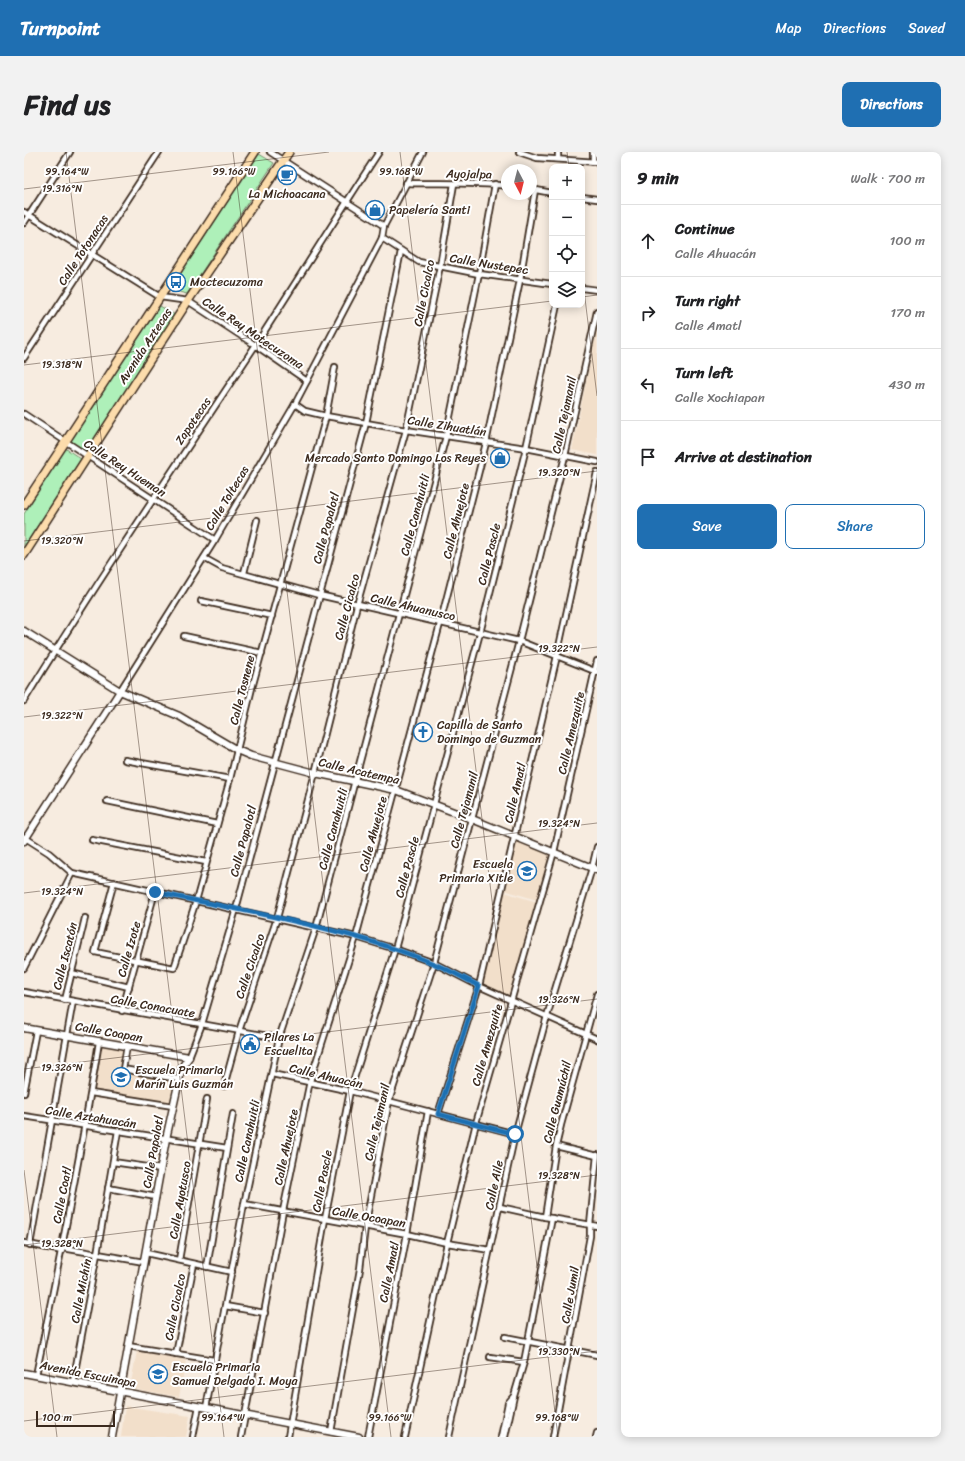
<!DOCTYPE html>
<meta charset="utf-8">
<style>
body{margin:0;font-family:Sriracha,sans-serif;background:#f2f2f2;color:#202124}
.controls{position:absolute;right:12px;top:12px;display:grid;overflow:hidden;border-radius:8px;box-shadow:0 2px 10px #0003}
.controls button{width:36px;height:36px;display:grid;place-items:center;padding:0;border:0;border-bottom:1px solid #e0e0e0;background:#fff;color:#202124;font:20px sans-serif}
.compass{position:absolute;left:477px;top:12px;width:36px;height:36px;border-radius:50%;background:#fff;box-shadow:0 2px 10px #0003;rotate:173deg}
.scale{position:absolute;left:12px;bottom:10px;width:79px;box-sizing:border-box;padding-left:4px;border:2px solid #3b2a1e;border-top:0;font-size:11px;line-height:14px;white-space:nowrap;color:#3b2a1e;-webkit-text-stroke:3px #fff;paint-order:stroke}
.stop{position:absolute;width:12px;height:12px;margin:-9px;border:3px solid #1f6fb2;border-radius:50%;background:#fff}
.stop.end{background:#1f6fb2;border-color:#fff;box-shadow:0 1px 4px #0008}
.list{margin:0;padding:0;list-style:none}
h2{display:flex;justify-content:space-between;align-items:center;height:52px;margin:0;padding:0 16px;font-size:17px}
h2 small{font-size:13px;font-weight:400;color:#757577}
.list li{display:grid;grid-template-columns:26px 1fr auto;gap:12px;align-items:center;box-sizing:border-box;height:72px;padding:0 16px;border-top:1px solid #e0e0e0}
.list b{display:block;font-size:15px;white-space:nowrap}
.list p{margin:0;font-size:13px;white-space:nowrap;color:#757577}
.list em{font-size:13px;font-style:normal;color:#757577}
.actions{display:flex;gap:8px;padding:12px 16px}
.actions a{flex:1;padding:9px 0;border:1px solid #1f6fb2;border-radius:8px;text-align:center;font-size:14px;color:#1f6fb2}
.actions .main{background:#1f6fb2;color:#fff}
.icon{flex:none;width:22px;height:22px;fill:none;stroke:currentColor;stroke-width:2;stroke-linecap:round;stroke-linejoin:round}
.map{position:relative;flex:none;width:573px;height:1285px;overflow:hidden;border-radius:8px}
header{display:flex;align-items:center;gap:24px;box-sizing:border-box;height:56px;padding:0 20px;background:#1f6fb2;color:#fff}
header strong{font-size:19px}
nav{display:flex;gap:22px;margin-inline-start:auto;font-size:14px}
.intro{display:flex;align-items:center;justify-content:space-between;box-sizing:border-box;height:96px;padding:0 24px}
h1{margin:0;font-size:28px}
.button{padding:10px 18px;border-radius:8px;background:#1f6fb2;color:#fff;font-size:14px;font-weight:700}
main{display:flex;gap:24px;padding:0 24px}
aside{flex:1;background:#fff;border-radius:8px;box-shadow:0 2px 10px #0003}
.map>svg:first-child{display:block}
.built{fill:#f2dfca}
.green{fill:#aef0b9;stroke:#748d6c}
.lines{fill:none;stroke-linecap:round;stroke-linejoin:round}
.street-casing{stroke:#3b2a1e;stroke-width:8}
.secondary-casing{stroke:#3b2a1e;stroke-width:9}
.primary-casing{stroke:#3b2a1e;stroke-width:10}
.street{stroke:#fff;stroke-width:4.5}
.secondary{stroke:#fff;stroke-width:6}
.primary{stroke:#fcdcac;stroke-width:7}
.route{stroke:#1f6fb2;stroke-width:5}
.ticks{fill:none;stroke:#3b2a1e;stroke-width:1;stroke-opacity:0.45}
.labels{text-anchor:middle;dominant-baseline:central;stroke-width:4;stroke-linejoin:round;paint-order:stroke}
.street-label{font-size:12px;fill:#3b2a1e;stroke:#fff}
.poi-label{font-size:12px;fill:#3b2a1e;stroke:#fff;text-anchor:start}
.ticks-label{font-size:10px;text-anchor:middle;fill:#3b2a1e;stroke:#fff;stroke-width:4;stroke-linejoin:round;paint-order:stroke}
</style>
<header>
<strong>Turnpoint</strong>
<nav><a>Map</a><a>Directions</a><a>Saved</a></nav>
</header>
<div class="intro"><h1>Find us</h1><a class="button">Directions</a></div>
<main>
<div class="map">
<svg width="573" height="1285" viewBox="0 0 573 1285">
<rect width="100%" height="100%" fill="#f7ece0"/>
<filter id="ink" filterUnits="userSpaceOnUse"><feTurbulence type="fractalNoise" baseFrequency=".025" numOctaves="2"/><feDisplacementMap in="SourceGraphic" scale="8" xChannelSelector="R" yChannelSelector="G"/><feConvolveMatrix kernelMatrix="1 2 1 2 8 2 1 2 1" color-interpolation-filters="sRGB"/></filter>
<g filter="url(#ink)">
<g class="built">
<path d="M573,177V303L548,298Z"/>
<path d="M493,687L527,701L513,748L480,738Z"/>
<path d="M480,740L513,750L485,844L457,833Z"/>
<path d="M77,892L101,896L97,921L150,929L146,951L70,939Z"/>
<path d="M113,1199L162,1208L155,1245L106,1236Z"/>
<path d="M101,1254L166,1264L162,1285H97Z"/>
</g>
<g class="green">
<path d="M235,2L250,11L163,142L155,140L149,133Z"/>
<path d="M136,154L151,163L62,299L45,288Z"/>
<path d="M41,296L57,307L0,395V362Z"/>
</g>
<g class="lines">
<g class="street-casing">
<g id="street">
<path d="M246,0L360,74"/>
<path d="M495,0L513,6L573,10"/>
<path d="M534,0V7"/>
<path d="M569,10V0"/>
<path d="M382,31C416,32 450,30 483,34"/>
<path d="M507,37L528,41"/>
<path d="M558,45L573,47"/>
<path d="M0,60L136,145L164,149L231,193L283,229"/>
<path d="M0,71L46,0"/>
<path d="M358,86L395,110L455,122L528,132"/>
<path d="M558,136L573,138"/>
<path d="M0,206L135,0"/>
<path d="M271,252L281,259L302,264L382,278L502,296L573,310"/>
<path d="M0,262L191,388"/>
<path d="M180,406L198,416L295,443L495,489L573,520"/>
<path d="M220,421L233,368"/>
<path d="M177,449L248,464"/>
<path d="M160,484L238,501"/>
<path d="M96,539L191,388L271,252L358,86L360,74L399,0"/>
<path d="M0,549C74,428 153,312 231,194C273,129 313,64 355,0"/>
<path d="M101,608L206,627"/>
<path d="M83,649L193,672"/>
<path d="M0,685L25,701L48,721L292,776L332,785L371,797L410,811L455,834L573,887"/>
<path d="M68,688L182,710"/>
<path d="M90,730L71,800L150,816L172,749L206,627L228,536L302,264L311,215"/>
<path d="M0,816L48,721"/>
<path d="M47,821L105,835"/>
<path d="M0,840L255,886"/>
<path d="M41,848L61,766"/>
<path d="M98,859L131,740"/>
<path d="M103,894L99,917L154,927"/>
<path d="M165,905L178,872L212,757L342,271L377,99"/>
<path d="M248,922L326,939L491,982"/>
<path d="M200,934L215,879L253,766L291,621L333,453L382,278L416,114L430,32"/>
<path d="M0,941L12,879"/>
<path d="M67,941L149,954"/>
<path d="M414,962L455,834L533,504L573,320"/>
<path d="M0,964L203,996"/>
<path d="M532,994L573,1004"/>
<path d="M89,1010L137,1017"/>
<path d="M84,1036L132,1045"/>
<path d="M220,1052L383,1082L423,1091L466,1098"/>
<path d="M476,1055L521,1065L573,1074"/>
<path d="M521,1065L532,994L537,973L573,842"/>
<path d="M0,1091L38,1099"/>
<path d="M6,1093L49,849"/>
<path d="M39,1096L120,1110"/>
<path d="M122,1101L208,1120"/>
<path d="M155,1108L183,947"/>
<path d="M183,1115L209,962"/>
<path d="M201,1154L241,1161"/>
<path d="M481,1185L573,1203"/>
<path d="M104,1194L190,1208"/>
<path d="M152,1202L170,1112"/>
<path d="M466,1205L500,1210"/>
<path d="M12,1223C35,1112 57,1001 75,890"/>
<path d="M49,1230L73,1102L94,979"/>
<path d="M182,1256L220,1052L255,886L292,776L422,284L455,122L471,32"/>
<path d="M307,1280L336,1117L341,1075L365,949L410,811L495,489L541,304L573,159"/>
<path d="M169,1285L175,1254"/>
<path d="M217,1285L259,1059L286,929L332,785L416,472L462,291L496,128L511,38"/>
<path d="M264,1285L301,1067L326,939L371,797L456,481L502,296L533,153"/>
<path d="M344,1285L383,1082L404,959"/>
<path d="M381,1285L423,1091L452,971L530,700L573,509"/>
<path d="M425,1285L491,982L523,864L568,716L573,695"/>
<path d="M477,1285L484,1251L489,1245"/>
<path d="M481,1285L490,1244L500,1210L528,1066"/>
<path d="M529,1285L566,1084V1073L573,1003"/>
<path d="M572,1285L573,1281"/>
</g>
</g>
<g class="secondary-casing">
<g id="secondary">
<path d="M0,479L96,539L155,564L213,598L227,604L291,621L372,638L448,667L573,718"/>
<path d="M0,689L96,539"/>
<path d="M0,876L165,905"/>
<path d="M0,1221L335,1285"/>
<path d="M88,1285L142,987L158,915L165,905"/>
</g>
</g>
<g class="primary-casing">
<g id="primary">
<path d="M0,353L231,0"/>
<path d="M0,403L164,149L265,0"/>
</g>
</g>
<use href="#street" class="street"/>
<use href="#secondary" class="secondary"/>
<use href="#primary" class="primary"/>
</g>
</g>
<g class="lines" filter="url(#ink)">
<path class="route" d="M131,740C223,760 321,775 408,811C424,817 439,826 455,834L414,962L491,982"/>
</g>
<path class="ticks" d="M42,0L200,1285M209,0L367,1285M376,0L534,1285M543,0L545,15M0,37L305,0M558,122L573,244M558,145L573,143M0,213L528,149M0,389L573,319M0,565L573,495M0,741L573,671M0,917L573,847M0,1018L33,1285M0,1093L573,1023M0,1269L573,1199"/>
<defs>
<g id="cafe-ring" transform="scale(1)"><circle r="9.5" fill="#fff" stroke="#1f6fb2" stroke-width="1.5"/><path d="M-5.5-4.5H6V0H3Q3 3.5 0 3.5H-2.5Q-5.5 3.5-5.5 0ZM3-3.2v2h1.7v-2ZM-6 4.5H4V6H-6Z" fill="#1f6fb2"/></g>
<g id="shop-ring" transform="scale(1)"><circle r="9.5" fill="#fff" stroke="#1f6fb2" stroke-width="1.5"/><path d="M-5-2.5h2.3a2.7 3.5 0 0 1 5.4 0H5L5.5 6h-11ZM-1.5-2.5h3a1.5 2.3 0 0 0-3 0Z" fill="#1f6fb2"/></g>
<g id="bus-ring" transform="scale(1)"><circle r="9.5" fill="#fff" stroke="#1f6fb2" stroke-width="1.5"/><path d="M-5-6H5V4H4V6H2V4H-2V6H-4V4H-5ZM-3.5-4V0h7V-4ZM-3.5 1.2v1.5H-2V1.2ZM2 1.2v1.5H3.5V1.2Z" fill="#1f6fb2"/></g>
<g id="church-ring" transform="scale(1)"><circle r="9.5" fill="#fff" stroke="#1f6fb2" stroke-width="1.5"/><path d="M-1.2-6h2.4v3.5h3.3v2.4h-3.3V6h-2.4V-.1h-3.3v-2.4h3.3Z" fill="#1f6fb2"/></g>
<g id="school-ring" transform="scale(1)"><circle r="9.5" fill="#fff" stroke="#1f6fb2" stroke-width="1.5"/><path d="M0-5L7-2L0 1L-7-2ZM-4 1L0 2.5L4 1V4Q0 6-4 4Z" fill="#1f6fb2"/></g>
<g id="civic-ring" transform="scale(1)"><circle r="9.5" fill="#fff" stroke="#1f6fb2" stroke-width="1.5"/><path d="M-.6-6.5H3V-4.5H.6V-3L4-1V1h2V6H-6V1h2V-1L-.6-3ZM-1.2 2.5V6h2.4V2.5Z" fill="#1f6fb2"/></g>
</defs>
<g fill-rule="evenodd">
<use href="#cafe-ring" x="263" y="23"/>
<use href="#shop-ring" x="351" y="58"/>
<use href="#bus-ring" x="152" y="130"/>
<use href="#shop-ring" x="476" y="306"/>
<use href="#church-ring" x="399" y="580"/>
<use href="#school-ring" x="503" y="719"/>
<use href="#civic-ring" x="226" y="892"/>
<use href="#school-ring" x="97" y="925"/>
<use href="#school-ring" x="134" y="1222"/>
</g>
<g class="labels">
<g class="street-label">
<text transform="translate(445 22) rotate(1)">Ayojalpa</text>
<text transform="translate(59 98) rotate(-57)">Calle Totonacas</text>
<text transform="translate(465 112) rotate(9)">Calle Nustepec</text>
<text transform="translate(400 141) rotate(-79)">Calle Cicalco</text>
<text transform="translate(229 181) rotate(34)">Calle Rey Motecuzoma</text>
<text transform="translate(121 194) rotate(-57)">Avenida Aztecas</text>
<text transform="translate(540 263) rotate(-78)">Calle Tejamanil</text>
<text transform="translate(169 269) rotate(-56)">Zapotecas</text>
<text transform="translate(423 274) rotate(9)">Calle Zihuatlán</text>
<text transform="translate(101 316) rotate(33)">Calle Rey Hueman</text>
<text transform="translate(203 346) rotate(-59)">Calle Toltecas</text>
<text transform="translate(391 363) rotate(-75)">Calle Canahuitli</text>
<text transform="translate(432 369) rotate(-76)">Calle Ahuejote</text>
<text transform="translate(302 376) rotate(-75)">Calle Papalotl</text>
<text transform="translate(465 402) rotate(-76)">Calle Pascle</text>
<text transform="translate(323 455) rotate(-75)">Calle Cicalco</text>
<text transform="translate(389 455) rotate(13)">Calle Ahuanusco</text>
<text transform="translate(218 538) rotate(-76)">Calle Tosnene</text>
<text transform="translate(547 581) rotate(-77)">Calle Amezquite</text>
<text transform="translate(335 619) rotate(13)">Calle Acatempa</text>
<text transform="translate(491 641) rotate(-77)">Calle Amatl</text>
<text transform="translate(440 658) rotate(-75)">Calle Tejamanil</text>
<text transform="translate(309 677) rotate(-75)">Calle Canahuitli</text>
<text transform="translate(349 682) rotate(-75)">Calle Ahuejote</text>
<text transform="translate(219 689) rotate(-75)">Calle Papalotl</text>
<text transform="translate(383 715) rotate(-75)">Calle Pascle</text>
<text transform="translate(105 797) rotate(-74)">Calle Izote</text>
<text transform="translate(41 804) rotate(-76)">Calle Iscatón</text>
<text transform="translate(226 814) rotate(-71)">Calle Cicalco</text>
<text transform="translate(129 854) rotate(10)">Calle Conacuate</text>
<text transform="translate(85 880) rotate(10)">Calle Coapan</text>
<text transform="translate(463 893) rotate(-74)">Calle Amezquite</text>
<text transform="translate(302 924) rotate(13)">Calle Ahuacán</text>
<text transform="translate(533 950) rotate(-76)">Calle Guamúchil</text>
<text transform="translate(67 965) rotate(9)">Calle Aztahuacán</text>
<text transform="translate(353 970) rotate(-77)">Calle Tejamanil</text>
<text transform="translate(223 989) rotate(-78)">Calle Canahuitli</text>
<text transform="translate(262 995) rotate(-78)">Calle Ahuejote</text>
<text transform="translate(129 1000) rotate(-80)">Calle Papalotl</text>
<text transform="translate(298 1029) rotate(-79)">Calle Pascle</text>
<text transform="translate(470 1033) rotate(-78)">Calle Aile</text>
<text transform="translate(38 1043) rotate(-79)">Calle Coatl</text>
<text transform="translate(156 1048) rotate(-80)">Calle Ayotusco</text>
<text transform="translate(345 1065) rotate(10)">Calle Ocoapan</text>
<text transform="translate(365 1120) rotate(-79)">Calle Amatl</text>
<text transform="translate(57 1139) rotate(-79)">Calle Michín</text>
<text transform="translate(546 1143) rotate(-80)">Calle Jumil</text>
<text transform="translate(151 1155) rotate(-79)">Calle Cicalco</text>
<text transform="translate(64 1222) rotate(11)">Avenida Escuinapa</text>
</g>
<g class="poi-label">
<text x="263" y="42" text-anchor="middle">La Michoacana</text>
<text x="365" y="58">Papelería Santi</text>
<text x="166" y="130">Moctecuzoma</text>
<text x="462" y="306" text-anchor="end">Mercado Santo Domingo Los Reyes</text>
<text x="413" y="573">Capilla de Santo<tspan x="413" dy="14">Domingo de Guzman</tspan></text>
<text x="489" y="712" text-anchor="end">Escuela<tspan x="489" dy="14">Primaria Xitle</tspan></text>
<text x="240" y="885">Pilares La<tspan x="240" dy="14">Escuelita</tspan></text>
<text x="111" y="918">Escuela Primaria<tspan x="111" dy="14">Marín Luis Guzmán</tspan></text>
<text x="148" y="1215">Escuela Primaria<tspan x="148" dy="14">Samuel Delgado I. Moya</tspan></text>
</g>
</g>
<g class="ticks-label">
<text x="43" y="23">99.164°W</text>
<text x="210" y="23">99.166°W</text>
<text x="377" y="23">99.168°W</text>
<text x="38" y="40">19.316°N</text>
<text x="38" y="216">19.318°N</text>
<text x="535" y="324">19.320°N</text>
<text x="38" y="392">19.320°N</text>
<text x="535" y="500">19.322°N</text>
<text x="38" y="567">19.322°N</text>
<text x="535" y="675">19.324°N</text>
<text x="38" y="743">19.324°N</text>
<text x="535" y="851">19.326°N</text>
<text x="38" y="919">19.326°N</text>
<text x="535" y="1027">19.328°N</text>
<text x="38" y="1095">19.328°N</text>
<text x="535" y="1203">19.330°N</text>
<text x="199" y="1269">99.164°W</text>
<text x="366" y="1269">99.166°W</text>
<text x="533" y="1269">99.168°W</text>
</g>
</svg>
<div class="controls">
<button>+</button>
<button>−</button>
<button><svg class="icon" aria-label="locate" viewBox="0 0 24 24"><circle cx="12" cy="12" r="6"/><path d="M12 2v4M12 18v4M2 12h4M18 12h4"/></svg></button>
<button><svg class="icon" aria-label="layers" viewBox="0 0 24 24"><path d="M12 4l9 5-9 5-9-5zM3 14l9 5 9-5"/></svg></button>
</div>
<svg class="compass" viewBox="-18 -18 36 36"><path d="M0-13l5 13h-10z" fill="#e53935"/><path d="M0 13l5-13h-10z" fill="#757577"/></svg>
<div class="scale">100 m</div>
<div class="stop" style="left:491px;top:982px"></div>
<div class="stop end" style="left:131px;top:740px"></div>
</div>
<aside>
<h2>9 min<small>Walk · 700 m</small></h2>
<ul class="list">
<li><svg class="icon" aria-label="ahead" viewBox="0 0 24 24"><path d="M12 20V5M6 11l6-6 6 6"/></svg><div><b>Continue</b><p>Calle Ahuacán</p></div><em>100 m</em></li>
<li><svg class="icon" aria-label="right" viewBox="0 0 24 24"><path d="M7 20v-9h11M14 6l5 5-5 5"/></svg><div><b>Turn right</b><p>Calle Amatl</p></div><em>170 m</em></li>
<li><svg class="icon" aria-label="left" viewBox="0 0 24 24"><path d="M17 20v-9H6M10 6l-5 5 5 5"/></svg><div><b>Turn left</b><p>Calle Xochiapan</p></div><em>430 m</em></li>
<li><svg class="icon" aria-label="arrive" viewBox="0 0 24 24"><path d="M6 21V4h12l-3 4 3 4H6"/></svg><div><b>Arrive at destination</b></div></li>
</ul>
<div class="actions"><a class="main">Save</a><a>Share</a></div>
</aside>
</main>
